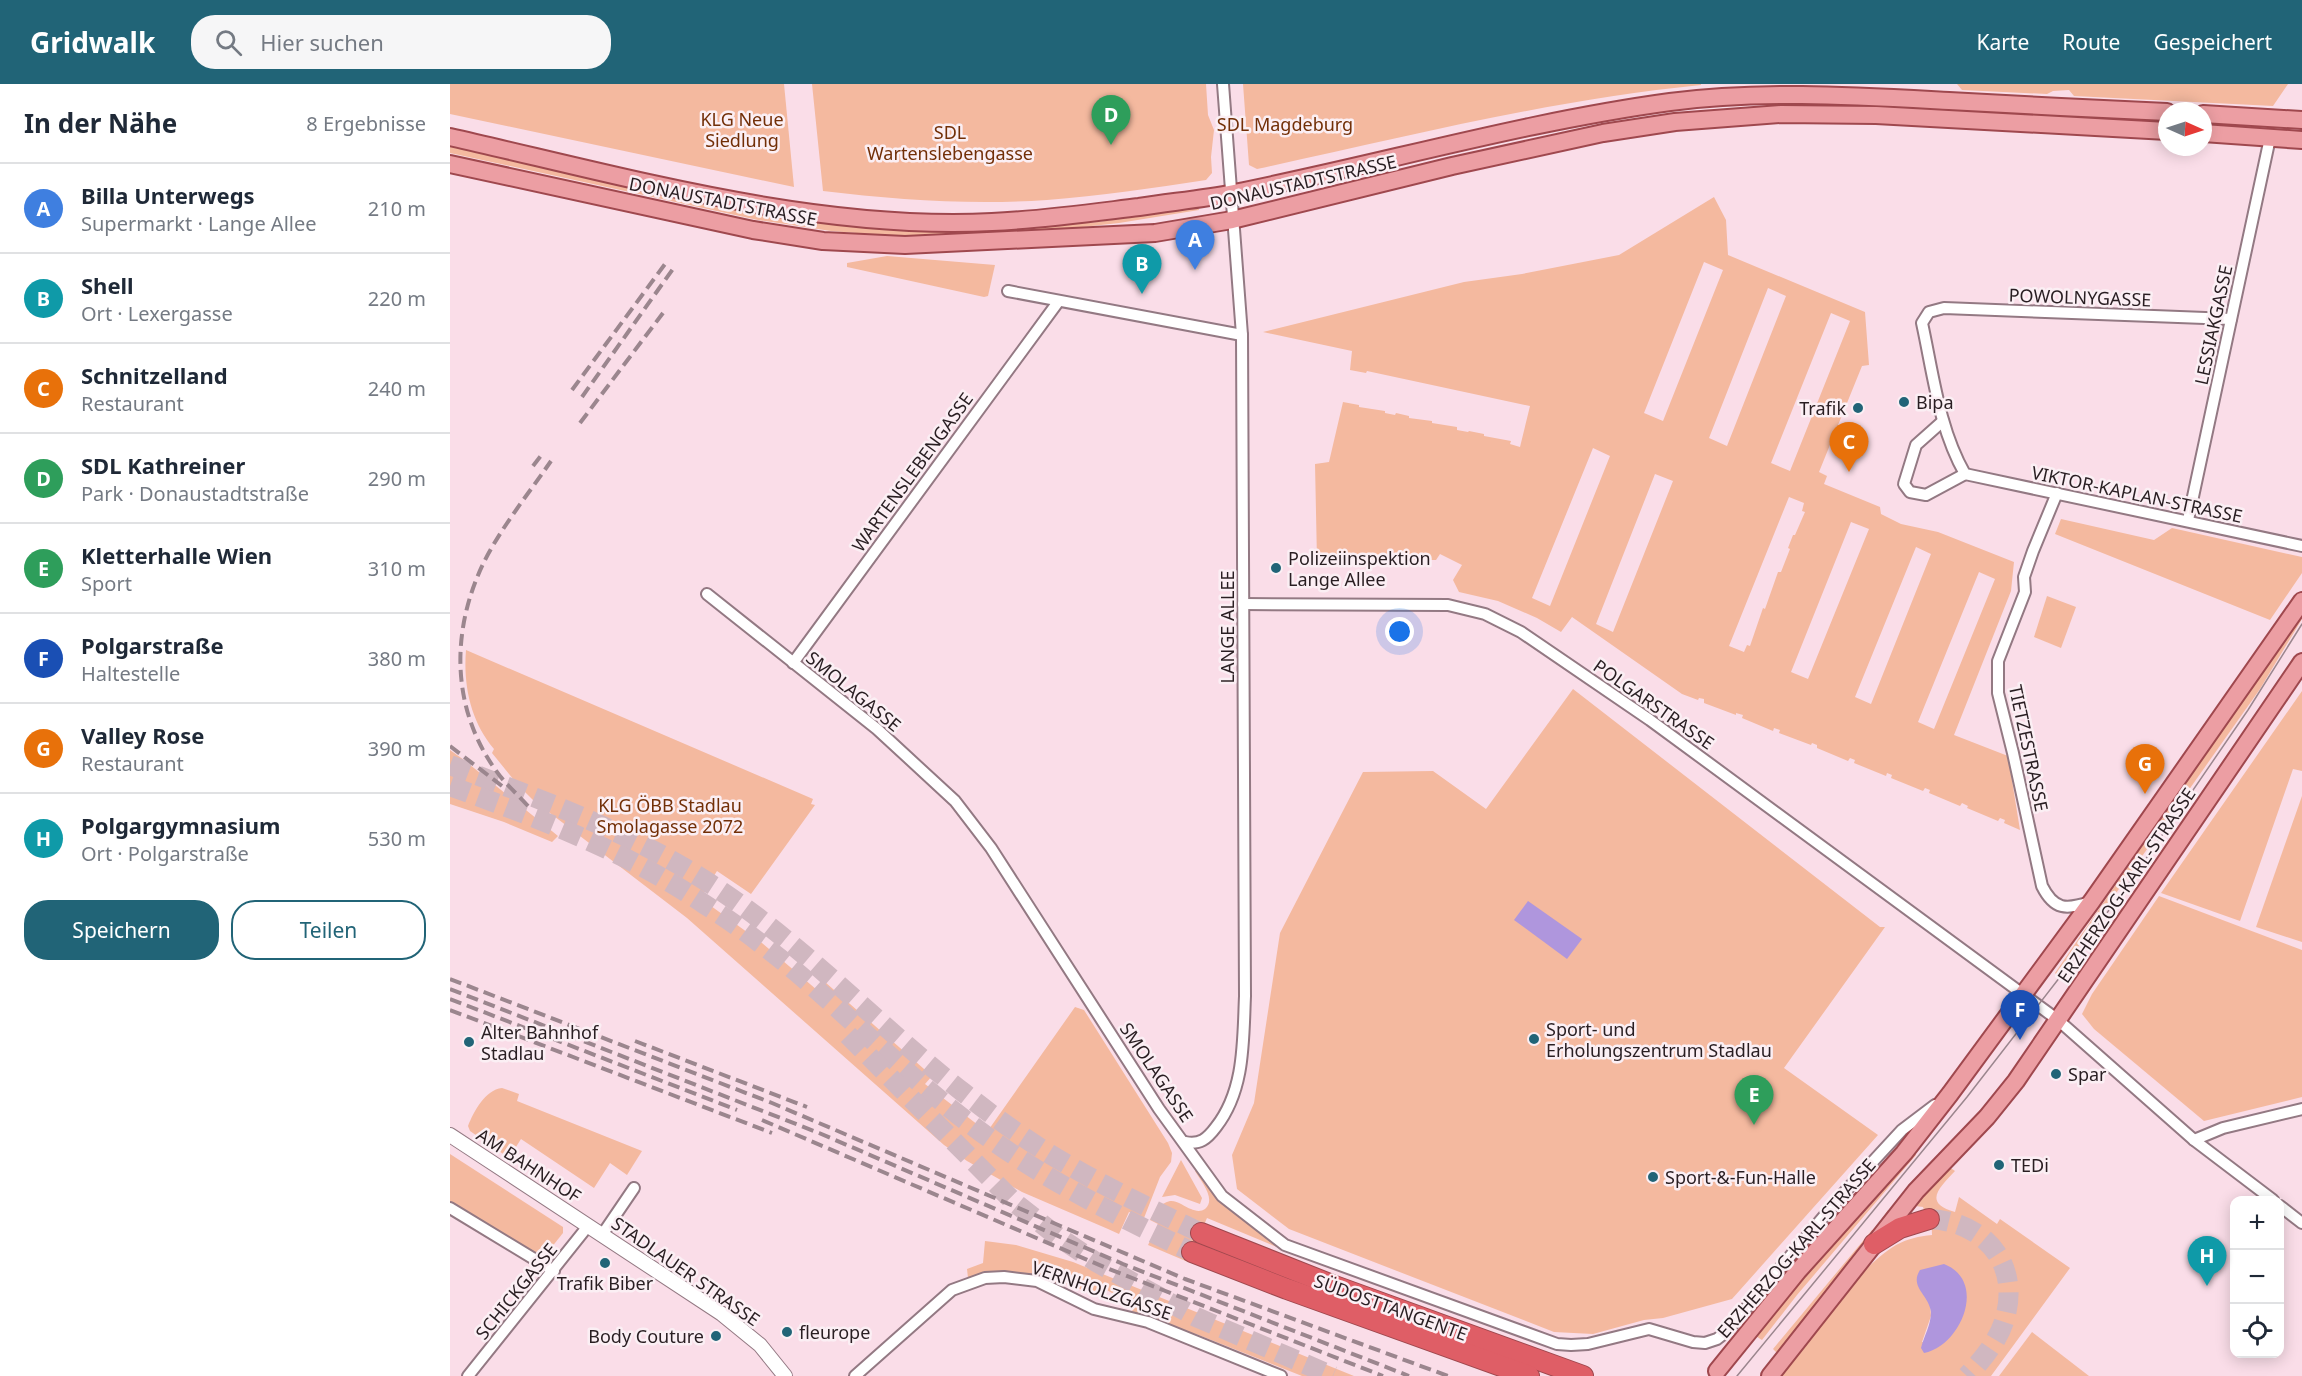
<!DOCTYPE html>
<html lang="de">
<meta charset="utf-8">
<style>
body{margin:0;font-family:"Noto Sans",sans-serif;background:#f6f6f7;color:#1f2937}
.controls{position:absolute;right:18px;bottom:18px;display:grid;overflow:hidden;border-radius:12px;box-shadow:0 3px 15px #0003}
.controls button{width:54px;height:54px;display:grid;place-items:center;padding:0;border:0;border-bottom:2px solid #e0e1e3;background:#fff;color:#1f2937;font:30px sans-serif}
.compass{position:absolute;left:1708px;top:18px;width:54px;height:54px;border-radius:50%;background:#fff;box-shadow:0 3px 15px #0003;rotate:93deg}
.you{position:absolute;left:950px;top:548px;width:21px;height:21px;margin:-15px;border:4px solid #fff;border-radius:50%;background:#1a73e8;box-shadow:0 0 0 9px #1a73e833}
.badge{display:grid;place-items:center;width:39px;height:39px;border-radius:50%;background:#216477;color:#fff;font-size:20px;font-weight:700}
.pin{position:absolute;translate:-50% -50px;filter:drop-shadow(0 2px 3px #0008)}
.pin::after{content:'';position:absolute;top:32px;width:21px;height:18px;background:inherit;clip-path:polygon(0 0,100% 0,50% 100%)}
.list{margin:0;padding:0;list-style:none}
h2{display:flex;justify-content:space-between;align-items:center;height:78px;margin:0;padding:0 24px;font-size:26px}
h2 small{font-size:20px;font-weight:400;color:#747a83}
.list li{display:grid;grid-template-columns:39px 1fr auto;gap:18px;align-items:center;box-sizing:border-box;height:90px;padding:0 24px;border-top:2px solid #e0e1e3}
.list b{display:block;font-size:22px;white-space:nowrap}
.list p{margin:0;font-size:20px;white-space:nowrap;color:#747a83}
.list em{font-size:20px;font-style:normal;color:#747a83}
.actions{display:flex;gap:12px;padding:18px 24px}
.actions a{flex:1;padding:14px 0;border:2px solid #216477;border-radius:24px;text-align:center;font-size:21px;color:#216477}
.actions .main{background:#216477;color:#fff}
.icon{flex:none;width:33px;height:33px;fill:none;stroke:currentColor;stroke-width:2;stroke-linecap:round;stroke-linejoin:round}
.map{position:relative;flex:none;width:1852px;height:1292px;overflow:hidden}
header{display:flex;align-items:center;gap:36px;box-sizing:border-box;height:84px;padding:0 30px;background:#216477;color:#fff}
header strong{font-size:28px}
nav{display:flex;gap:33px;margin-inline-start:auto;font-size:21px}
.search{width:420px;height:54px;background:#f6f6f7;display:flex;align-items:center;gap:15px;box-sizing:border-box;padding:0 21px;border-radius:24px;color:#747a83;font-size:22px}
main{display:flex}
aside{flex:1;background:#fff}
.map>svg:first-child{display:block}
.green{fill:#f4b99f;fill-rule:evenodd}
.water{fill:#af96dd}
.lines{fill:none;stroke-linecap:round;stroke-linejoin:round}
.motorway-tunnel{stroke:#d0b7c0;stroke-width:20;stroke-dasharray:20 10;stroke-linecap:butt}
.minor-casing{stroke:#937983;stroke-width:14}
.tertiary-casing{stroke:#937983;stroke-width:16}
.primary-casing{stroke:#9f484e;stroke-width:20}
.motorway-casing{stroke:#9f484e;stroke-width:22}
.minor{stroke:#fff;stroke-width:10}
.tertiary{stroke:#fff;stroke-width:14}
.primary{stroke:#ec9ea3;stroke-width:16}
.motorway{stroke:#df5e66;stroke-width:20}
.tram{stroke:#9b868e;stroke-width:1.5}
.rail{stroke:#9b868e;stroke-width:4;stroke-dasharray:12 6;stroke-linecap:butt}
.poi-dot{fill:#216477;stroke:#fbeff4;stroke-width:2}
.labels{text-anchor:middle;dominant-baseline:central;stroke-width:5;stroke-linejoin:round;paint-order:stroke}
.park-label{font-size:18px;fill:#722f07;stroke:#fbeff4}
.street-label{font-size:18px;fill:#291e22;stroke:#fbeff4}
.poi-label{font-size:18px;fill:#291e22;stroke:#fbeff4;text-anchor:start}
</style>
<header>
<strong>Gridwalk</strong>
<div class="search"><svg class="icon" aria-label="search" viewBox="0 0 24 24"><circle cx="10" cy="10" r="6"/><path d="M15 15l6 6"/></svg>Hier suchen</div>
<nav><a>Karte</a><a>Route</a><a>Gespeichert</a></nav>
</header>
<main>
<aside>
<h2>In der Nähe<small>8 Ergebnisse</small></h2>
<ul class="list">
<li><span class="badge" style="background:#3f7fe0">A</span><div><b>Billa Unterwegs</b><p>Supermarkt · Lange Allee</p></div><em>210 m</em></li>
<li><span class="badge" style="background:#0f9aa8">B</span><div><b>Shell</b><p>Ort · Lexergasse</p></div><em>220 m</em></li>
<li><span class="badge" style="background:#e8710a">C</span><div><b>Schnitzelland</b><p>Restaurant</p></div><em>240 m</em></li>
<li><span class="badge" style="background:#2e9e5b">D</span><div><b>SDL Kathreiner</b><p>Park · Donaustadtstraße</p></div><em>290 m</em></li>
<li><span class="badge" style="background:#2e9e5b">E</span><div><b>Kletterhalle Wien</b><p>Sport</p></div><em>310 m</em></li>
<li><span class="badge" style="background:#1a4fb4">F</span><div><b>Polgarstraße</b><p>Haltestelle</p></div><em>380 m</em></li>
<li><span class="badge" style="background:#e8710a">G</span><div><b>Valley Rose</b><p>Restaurant</p></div><em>390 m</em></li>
<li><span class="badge" style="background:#0f9aa8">H</span><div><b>Polgargymnasium</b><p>Ort · Polgarstraße</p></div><em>530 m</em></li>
</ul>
<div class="actions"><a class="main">Speichern</a><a>Teilen</a></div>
</aside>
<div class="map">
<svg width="1852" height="1292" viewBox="0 0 1852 1292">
<rect width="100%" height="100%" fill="#fadde8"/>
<g class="green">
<path d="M0,0H334L344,103L0,30Z"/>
<path d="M362,0H756L758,31L764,46L761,73L762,89L756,96C703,104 650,112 597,116C522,121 447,116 373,107Z"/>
<path d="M793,0H1251V1C1100,16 955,53 807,85L799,81Z"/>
<path d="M1507,0H1838L1823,22L1624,12L1619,6L1603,7L1597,10L1512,6Z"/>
<path d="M0,62L233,113L538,146L648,138L748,123L749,126L669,139L596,147L479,154L445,152L381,147L308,136L0,69Z"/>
<path d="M1264,113L1276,136L1278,171L1415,228L1419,281L1412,282L1369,388L1377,392L1374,400L1430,423L1431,430L1451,440L1488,448L1564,478L1561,507L1504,651L1558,672L1570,746L1554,739L1555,736L1550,734L1548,737L1517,724L1518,722L1512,719L1510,722L1479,709L1480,706L1475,704L1473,707L1441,694L1442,691L1437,689L1436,692L1404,679L1405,676L1400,674L1398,677L1367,664V661L1362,659L1361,661L1329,649L1330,646L1324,644L1323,647L1292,634L1293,631L1286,629V631L1254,619V615L1249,614L1248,616L1232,610L1122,533L1111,548L1087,534L1048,517L1009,508L1003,496L1012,481L990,470L986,476H867L865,380L879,378L893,318L909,321V323L935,327V329L945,331L946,329L959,332V334L982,337V339L1007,343V346L1018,348L1019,347L1034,350V352L1061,357L1060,360L1070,363L1080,322L917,287L916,289L900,286L902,267L813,248L1014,198L1072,190L1169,171ZM1254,178L1273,186L1213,337L1194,329ZM1318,204L1336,212L1277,362L1259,354ZM1381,229L1400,237L1340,387L1321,379ZM1143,364L1160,372L1100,522L1082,514ZM1205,390L1223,397L1163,548L1146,540ZM1339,413L1354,419L1352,427L1355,428L1345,451H1343L1338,464L1340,465L1331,488H1328L1315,525L1313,524L1300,562L1297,561L1294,568L1279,562ZM1401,438L1419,445L1358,595L1341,588ZM1466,463L1481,470L1421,620L1405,613ZM1529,488L1545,495L1484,645L1468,638Z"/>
<path d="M437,172L545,181L538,212L534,213L397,183V179Z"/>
<path d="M1611,435L1704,456L1722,444L1852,473V489L1820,536L1605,450Z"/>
<path d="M1597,512L1626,523L1611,564L1584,553Z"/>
<path d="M1852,530V535L1810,605L1609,890H1606L1605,889Z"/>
<path d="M16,566L363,715L361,720L365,721L301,810L267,787L250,814L312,859L367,906L375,898L482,992L475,1000L537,1048L625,923L634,926L718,1059L722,1069L721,1078L710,1093L694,1134L679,1128L669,1150L658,1145L572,1108L517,1077L494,1061L237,834L83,716L68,701L42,669L44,665C21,638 13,602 16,566Z"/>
<path d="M1123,605L1430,843H1435L1334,984L1428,1051L1282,1215L1213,1234L1194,1236L1143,1250L1104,1248L839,1145L787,1105L782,1071L804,1019L830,849L913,688L983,687L1036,725Z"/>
<path d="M1852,607V687L1843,685L1790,837L1711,809Z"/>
<path d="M0,666L14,676L108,752L102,758L54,738L0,720Z"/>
<path d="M1852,712V858L1806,843Z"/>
<path d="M1709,812L1852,866V1013L1754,1037L1644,945L1632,930L1642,910Z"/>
<path d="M52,1004L69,1010L67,1017L192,1067L177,1091L160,1079L144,1104L71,1055L59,1074L20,1047L18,1042C24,1027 35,1006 52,1004Z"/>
<path d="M1466,1065V1071L1347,1211L1312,1256L1304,1251Z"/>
<path d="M0,1070L113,1143V1149L93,1174L0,1118Z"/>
<path d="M731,1076L752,1114L750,1120L725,1111L712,1113Z"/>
<path d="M746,1083L772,1116L829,1164L757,1134L738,1178L698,1161L700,1157L714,1162L716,1158L703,1153L708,1140L700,1136C705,1128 709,1120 720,1117C727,1116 735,1123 741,1125C745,1127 751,1128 755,1125C767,1115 750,1096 745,1087Z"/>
<path d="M1499,1083L1505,1087C1490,1103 1472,1119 1505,1128L1509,1113L1547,1140L1550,1135L1620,1184L1541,1292H1331C1361,1254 1407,1184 1446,1161C1457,1155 1469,1152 1482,1151L1481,1126H1474L1473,1123L1465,1122L1473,1109ZM1480,1219L1509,1240L1494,1258H1472L1481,1232Z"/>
<path d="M1438,1126L1440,1128L1328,1270L1323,1265L1422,1146H1424Z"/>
<path d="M535,1157L566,1161L623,1178L904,1292H852L746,1250L732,1247L682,1228L684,1221L653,1204L649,1212L616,1200L613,1204C584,1186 550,1186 518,1194L517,1185L533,1179Z"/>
<path d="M1582,1248L1639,1292H1549Z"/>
</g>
<g class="water">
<path d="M1078,817L1132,855L1117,875L1064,836Z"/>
<path d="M1494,1180C1538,1197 1511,1262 1474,1269L1471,1264C1474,1252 1481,1241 1481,1228C1479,1211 1459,1203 1470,1186Z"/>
</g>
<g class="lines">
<g class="motorway-tunnel">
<path d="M0,681C89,715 179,747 259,799C352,859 427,941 514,1009C548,1036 584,1062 622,1083C663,1107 708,1128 751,1149"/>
<path d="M0,702C88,734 176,767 254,820C273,832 292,845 310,859C382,913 446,984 519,1039C587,1092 664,1130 742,1168"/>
<path d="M398,951L564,1118L607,1152L646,1178L746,1233L883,1292"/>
<path d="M1479,1135C1531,1137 1569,1176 1556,1230C1551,1254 1533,1275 1517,1292"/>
</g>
<g class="minor-casing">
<g id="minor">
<path d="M558,207L792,251"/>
<path d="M1781,235L1494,224L1479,228L1472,239C1483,289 1489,345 1515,390L1852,462"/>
<path d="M1493,337L1466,361L1454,400L1460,408L1476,411L1515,390"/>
<path d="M1607,409L1583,467L1574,493L1575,508L1548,577V609L1563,669L1592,802C1604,826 1616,826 1640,818"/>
<path d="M1738,436L1820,54"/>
<path d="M257,510L427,645L505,717L541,764L709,1025L772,1112L835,1161L1107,1260L1121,1261L1138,1260L1199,1245L1243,1258L1255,1259L1267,1255L1276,1248L1392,1111L1452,1046L1485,1021"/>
<path d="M793,520L998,521L1035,530L1071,548L1200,636L1608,936L1744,1056L1823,1116"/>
<path d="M343,579L608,218"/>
<path d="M1744,1056L1773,1044L1852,1025"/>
<path d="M735,1058C750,1061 757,1055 766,1043C795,1006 793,957 795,912L792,251L773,0"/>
<path d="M1830,1122L1852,1139"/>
<path d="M0,1124L104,1187"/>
<path d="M152,1151L184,1104"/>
<path d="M18,1292L138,1142"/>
<path d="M405,1292L502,1206L535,1194L554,1193L587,1197L644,1225L698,1238L831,1292"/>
</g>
</g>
<g class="tertiary-casing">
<path id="tertiary" d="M0,1051L272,1230L310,1261L335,1292"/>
</g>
<g class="primary-casing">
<g id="primary">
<path d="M1753,30L1852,36"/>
<path d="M1753,49L1852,56"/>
<path d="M0,53C173,92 363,147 542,138C591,136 640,129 689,123C721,118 753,115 784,109C930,80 1073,38 1220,18C1312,6 1406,12 1499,17C1572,21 1644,25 1717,28"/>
<path d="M0,80L303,146L373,157L455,161L705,149L782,136L1002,82L1153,49L1225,38L1331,30L1426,31L1717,47"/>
<path d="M1267,1287L1348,1187L1454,1069L1500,1010L1642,817L1852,517"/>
<path d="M1320,1292L1466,1107L1537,1033L1566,997L1852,578"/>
</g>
</g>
<g class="motorway-casing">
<g id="motorway">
<path d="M751,1149L882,1201L1133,1292"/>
<path d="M1424,1160L1450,1144L1479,1135"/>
<path d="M742,1168L837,1205L1079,1292"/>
</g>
</g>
<use href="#minor" class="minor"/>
<use href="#tertiary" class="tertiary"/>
<use href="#primary" class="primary"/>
<use href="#motorway" class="motorway"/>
<path class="tram" d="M1287,1292L1517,1013L1610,893L1684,792L1798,626L1852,540"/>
<g class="rail">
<path d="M122,306L218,176"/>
<path d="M132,313L225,182"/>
<path d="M130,339L213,229"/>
<path d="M83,382L93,369"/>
<path d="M0,662L52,702"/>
<path d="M78,722C69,712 58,702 50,692C0,627 0,546 35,476C53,441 79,409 101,377"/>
<path d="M0,895L322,1019L735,1195L998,1292"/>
<path d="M0,905L369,1049L673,1180L959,1292"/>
<path d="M0,915L287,1026"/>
<path d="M0,926L322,1049"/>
<path d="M185,957L357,1023"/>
<path d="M312,1036L654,1183L933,1292"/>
</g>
</g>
<g class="poi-dot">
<circle cx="1454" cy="318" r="6"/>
<circle cx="1408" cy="324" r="6"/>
<circle cx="826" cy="484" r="6"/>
<circle cx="1084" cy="955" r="6"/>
<circle cx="19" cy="958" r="6"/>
<circle cx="1606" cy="990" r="6"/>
<circle cx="1549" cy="1081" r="6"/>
<circle cx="1203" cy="1093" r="6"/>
<circle cx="155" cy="1179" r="6"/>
<circle cx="337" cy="1248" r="6"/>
<circle cx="266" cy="1252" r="6"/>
</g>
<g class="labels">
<g class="park-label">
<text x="292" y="35">KLG Neue<tspan x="292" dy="21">Siedlung</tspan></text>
<text x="835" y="40">SDL Magdeburg</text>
<text x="500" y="48">SDL<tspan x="500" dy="21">Wartenslebengasse</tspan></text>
<text x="220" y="721">KLG ÖBB Stadlau<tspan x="220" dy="21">Smolagasse 2072</tspan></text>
</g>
<g class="street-label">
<text transform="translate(853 98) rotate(-13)">DONAUSTADTSTRASSE</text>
<text transform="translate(273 117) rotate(11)">DONAUSTADTSTRASSE</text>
<text transform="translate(1630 213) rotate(2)">POWOLNYGASSE</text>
<text transform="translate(1763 241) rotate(-78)">LESSIAKGASSE</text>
<text transform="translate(462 388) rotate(-54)">WARTENSLEBENGASSE</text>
<text transform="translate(1687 410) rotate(12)">VIKTOR-KAPLAN-STRASSE</text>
<text transform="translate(777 543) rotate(-90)">LANGE ALLEE</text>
<text transform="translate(404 607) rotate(39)">SMOLAGASSE</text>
<text transform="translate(1204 620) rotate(35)">POLGARSTRASSE</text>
<text transform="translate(1579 664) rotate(78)">TIETZESTRASSE</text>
<text transform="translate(1676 801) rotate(-56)">ERZHERZOG-KARL-STRASSE</text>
<text transform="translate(707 988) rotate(56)">SMOLAGASSE</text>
<text transform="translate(79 1081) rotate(33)">AM BAHNHOF</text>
<text transform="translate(1346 1164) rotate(-49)">ERZHERZOG-KARL-STRASSE</text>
<text transform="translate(236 1187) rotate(35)">STADLAUER STRASSE</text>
<text transform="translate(652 1206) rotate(19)">VERNHOLZGASSE</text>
<text transform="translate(66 1207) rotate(-51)">SCHICKGASSE</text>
<text transform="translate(941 1223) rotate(20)">SÜDOSTTANGENTE</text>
</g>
<g class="poi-label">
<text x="1466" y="318">Bipa</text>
<text x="1396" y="324" text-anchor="end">Trafik</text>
<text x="838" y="474">Polizeiinspektion<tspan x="838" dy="21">Lange Allee</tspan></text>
<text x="1096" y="945">Sport- und<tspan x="1096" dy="21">Erholungszentrum Stadlau</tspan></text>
<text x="31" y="948">Alter Bahnhof<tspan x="31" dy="21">Stadlau</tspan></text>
<text x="1618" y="990">Spar</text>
<text x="1561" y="1081">TEDi</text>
<text x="1215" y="1093">Sport-&amp;-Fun-Halle</text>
<text x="155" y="1199" text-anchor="middle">Trafik Biber</text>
<text x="349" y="1248">fleurope</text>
<text x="254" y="1252" text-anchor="end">Body Couture</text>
</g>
</g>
</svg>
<div class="controls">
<button>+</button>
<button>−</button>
<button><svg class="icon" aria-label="locate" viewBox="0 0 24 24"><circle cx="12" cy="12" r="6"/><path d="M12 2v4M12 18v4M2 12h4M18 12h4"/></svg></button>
</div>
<svg class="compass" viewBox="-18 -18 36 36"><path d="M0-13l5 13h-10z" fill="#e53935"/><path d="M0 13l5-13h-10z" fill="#747a83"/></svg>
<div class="you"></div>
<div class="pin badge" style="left:745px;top:186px;background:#3f7fe0">A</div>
<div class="pin badge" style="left:692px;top:210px;background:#0f9aa8">B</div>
<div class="pin badge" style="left:1399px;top:388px;background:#e8710a">C</div>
<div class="pin badge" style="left:661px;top:61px;background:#2e9e5b">D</div>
<div class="pin badge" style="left:1304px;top:1041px;background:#2e9e5b">E</div>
<div class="pin badge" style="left:1570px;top:956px;background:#1a4fb4">F</div>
<div class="pin badge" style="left:1695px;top:710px;background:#e8710a">G</div>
<div class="pin badge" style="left:1757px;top:1202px;background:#0f9aa8">H</div>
</div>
</main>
